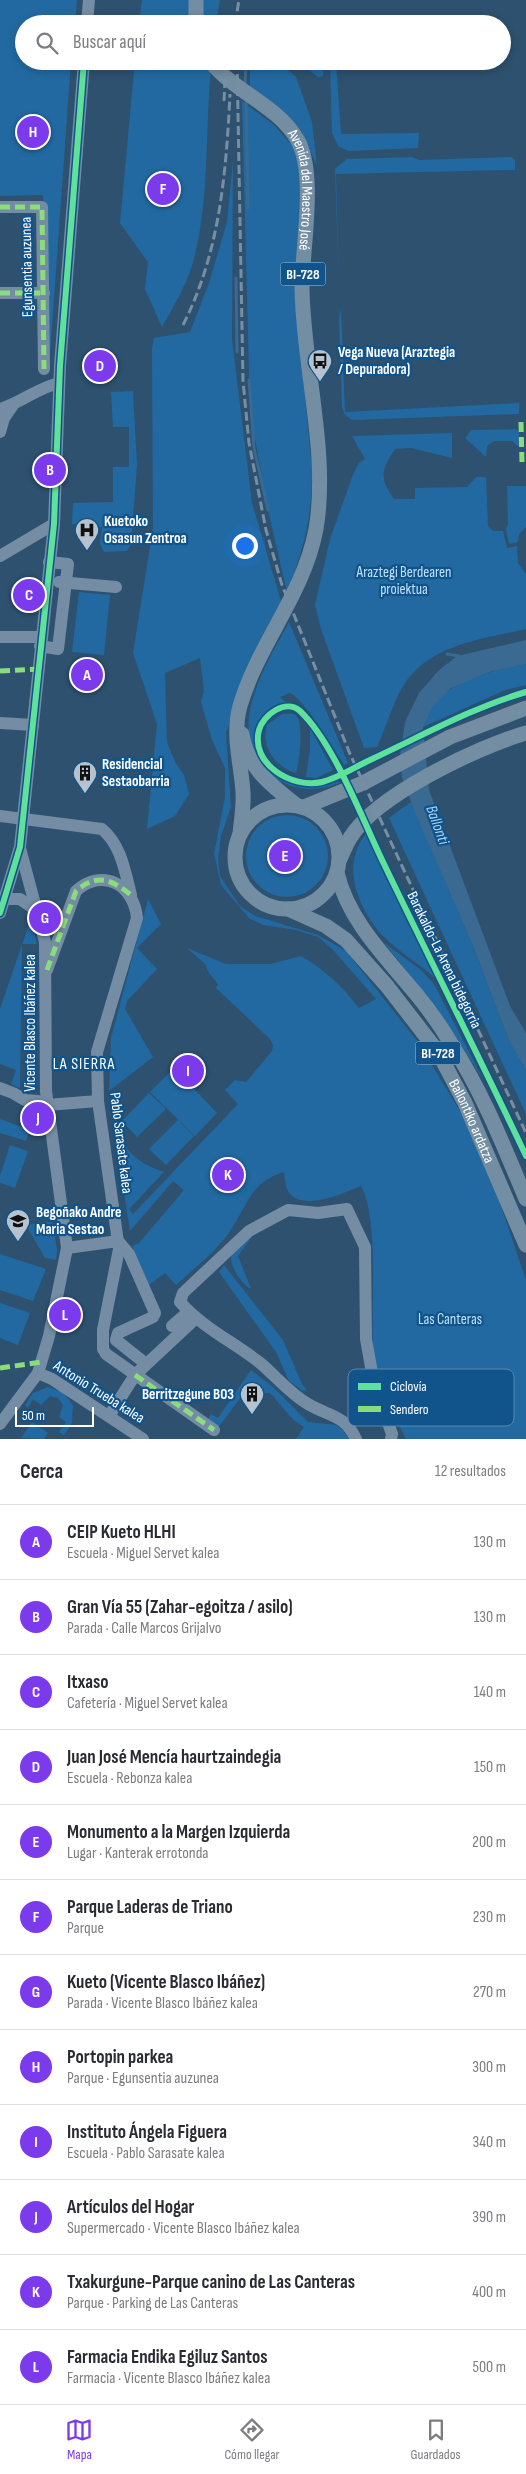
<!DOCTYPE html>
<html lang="es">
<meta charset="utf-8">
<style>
body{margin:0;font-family:"Sofia Sans Condensed",sans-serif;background:#f7f7f7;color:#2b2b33}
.scale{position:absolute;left:15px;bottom:12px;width:79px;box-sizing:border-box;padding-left:5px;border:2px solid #fff;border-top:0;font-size:14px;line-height:18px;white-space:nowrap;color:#fff;-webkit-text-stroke:4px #11548b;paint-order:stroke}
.you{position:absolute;left:244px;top:545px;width:18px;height:18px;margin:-12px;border:4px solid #fff;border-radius:50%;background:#1a73e8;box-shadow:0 0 0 8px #1a73e833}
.badge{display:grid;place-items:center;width:32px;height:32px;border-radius:50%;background:#7c3aed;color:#fff;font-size:16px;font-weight:700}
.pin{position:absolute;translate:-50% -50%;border:2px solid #fff;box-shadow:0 1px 5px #0006}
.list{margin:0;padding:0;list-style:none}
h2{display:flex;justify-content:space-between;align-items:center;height:65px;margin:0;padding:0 20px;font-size:21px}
h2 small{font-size:16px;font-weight:400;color:#7c7c81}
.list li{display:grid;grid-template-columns:32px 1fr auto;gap:15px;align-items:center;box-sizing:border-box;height:75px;padding:0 20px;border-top:1px solid #e1e1e2}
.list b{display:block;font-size:19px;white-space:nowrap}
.list p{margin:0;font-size:16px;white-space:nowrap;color:#7c7c81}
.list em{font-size:16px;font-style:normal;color:#7c7c81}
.icon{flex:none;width:28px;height:28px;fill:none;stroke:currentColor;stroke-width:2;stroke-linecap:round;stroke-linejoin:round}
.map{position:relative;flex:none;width:526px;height:1439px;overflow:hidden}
.search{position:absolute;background:#fff;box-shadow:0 2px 8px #0003;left:15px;right:15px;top:15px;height:55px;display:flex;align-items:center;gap:12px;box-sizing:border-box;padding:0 18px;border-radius:28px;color:#7c7c81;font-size:19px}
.sheet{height:965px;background:#fff}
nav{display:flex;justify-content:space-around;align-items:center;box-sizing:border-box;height:70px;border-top:1px solid #e1e1e2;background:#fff;font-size:14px;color:#7c7c81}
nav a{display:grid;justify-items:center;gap:2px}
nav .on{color:#7c3aed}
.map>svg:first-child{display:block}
.green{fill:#2269a1}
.water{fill:#3a6a92}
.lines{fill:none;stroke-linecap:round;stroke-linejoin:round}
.stream{stroke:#3a6a92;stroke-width:3}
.minor{stroke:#748da4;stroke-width:12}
.major{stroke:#738da2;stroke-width:15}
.rail{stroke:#778fa3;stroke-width:3;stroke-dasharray:9 4;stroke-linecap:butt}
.quiet{stroke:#8add7b;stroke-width:5;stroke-dasharray:10 5;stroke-linecap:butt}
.cycleway-casing{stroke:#11548b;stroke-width:9}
.cycleway{stroke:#60e19b;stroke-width:6}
.labels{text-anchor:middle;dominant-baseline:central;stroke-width:4.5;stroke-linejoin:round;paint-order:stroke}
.shield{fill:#11548b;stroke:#b8ccdc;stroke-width:1}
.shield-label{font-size:14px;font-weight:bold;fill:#fff}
.street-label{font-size:15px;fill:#fff;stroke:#11548b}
.poi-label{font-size:15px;font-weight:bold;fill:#fff;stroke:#11548b;text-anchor:start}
.park-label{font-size:15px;fill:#bee2fd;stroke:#11548b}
.water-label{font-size:16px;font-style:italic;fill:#a3d4f9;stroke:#11548b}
.neighbourhood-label{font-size:16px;letter-spacing:1px;fill:#fff;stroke:#11548b}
.key{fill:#11548b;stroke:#5887ae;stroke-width:1}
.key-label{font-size:14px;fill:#fff}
</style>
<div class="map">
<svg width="526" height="1439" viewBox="0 0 526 1439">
<rect width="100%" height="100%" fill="#2d516f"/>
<g class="green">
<path d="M0,0H77L75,24H24V61H71L50,355L47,354L43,195L0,196Z"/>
<path d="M142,0H220L216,24H139Z"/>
<path d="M135,61H212C204,129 211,200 192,266C185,288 173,307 162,327L145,289L148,262L120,223Z"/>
<path d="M250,61H278L296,77L312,122L317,166L301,130L287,115L250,87Z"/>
<path d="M298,61H324L323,76L318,77Z"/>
<path d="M330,61H336L341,134L419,133L418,148L348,151L338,146L332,133Z"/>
<path d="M242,101L274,125L297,151L302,184L298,324L312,470C312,518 304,548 287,592L268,510L250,411Z"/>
<path d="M412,157L419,160L511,157L515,160V170L336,174L339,288L335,169L347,159Z"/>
<path d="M233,161L232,339L252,503L281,601L257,650L226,733L231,807L221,836L218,859L220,876L240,906L255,916L318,935L346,951L418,1042L480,1144L526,1280V1439H406C391,1409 376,1379 373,1346C371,1305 379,1219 361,1186C343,1193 302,1213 288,1191C285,1186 285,1177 284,1172C249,1183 248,1205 229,1233C214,1253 195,1268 176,1285L165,1273L149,1285L132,1246L139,1243L184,1190L173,1181L130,1231L113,1122C126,1151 133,1161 164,1172L129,1209L133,1214L238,1104L225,1090L235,1080L246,1082L272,1051L273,1045L270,1039L216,988L218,984L209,973L205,964L187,948L226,964H271L301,956C325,970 342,986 359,1008L376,999L333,950L318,937L296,930L264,925L250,919L221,885L214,854L225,797V768L212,740L201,702L204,691L200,658L165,673L167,742L175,762L184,775L189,794L175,816L147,829L157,724L133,653L153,528L152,349L154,338L190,332L209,283L227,222Z"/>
<path d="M341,309L345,412L519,403V414L352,420L345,415L342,407L339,319Z"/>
<path d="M133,391L137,465L131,544L127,551L104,552L100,544L102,527L72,524L73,503L113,502V467H129V427H113L111,392Z"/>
<path d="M516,429L519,432V447L512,441H494L487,446L486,457L465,438L471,430Z"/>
<path d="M452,433V458L411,448L395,449C381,470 379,478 394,499H415V488L467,487L476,477H486L488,526L493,531H503L507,548L517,546L518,563L526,574V629C483,639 429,644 403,686C392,705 386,727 377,747L364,748L321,629L315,605L330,539L354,472L359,463L365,459L352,436Z"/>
<path d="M507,486H526V527L519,534L518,542L509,544L506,529L508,524Z"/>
<path d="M79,592L110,595L104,655L72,652Z"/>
<path d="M289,622L348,763L344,765C335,750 304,699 290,693L280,697L288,704C280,704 272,707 267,712C241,737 263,772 291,783C307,789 323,785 337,779L339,783C318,791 297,792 277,779C218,739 265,667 289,622Z"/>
<path d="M526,664V685L505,690L423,727C434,682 487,672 526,664Z"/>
<path d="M282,714C287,714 294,712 297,717C304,725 299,764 296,773C274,766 261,747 267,725Z"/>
<path d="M310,728L333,770L316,778L306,777L310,749Z"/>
<path d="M411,802L473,946L510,1043L526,1070V1114L389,818Z"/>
<circle cx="287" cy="856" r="41"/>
<path d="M366,834L436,979C419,963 398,952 382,935C358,908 340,865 366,834Z"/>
<path d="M148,899L161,924L137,948L157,969L127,1001L125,1009L153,1057L109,1091L111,1038Z"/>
<path d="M31,918L37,944H22L20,1088L11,1084L16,1070L0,1064V1009Z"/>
<path d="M383,942L421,970L434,984L486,1085C456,1034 421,987 383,942Z"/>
<path d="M174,1068L217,1113L195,1136L150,1092Z"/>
<path d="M149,1093L166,1109L137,1137L122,1121Z"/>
<path d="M0,1119L30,1130L26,1141L0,1133Z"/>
<path d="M178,1120L194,1136L166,1165L149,1149Z"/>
<path d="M10,1145L28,1151L15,1188L0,1183V1176Z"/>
<path d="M53,1221L57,1251L56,1260L45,1258L26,1225Z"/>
<path d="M253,1235L238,1256L251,1289C241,1284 229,1265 231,1254Z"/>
<path d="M0,1254L46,1269L33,1301L0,1290Z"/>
<path d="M224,1265L283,1340L302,1384L307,1390L303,1391L289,1381L276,1352L219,1272Z"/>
<path d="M0,1303L30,1313L18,1345L0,1338Z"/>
<path d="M251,1370L274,1388L308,1422L336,1425L342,1429L349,1439H296L304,1427C289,1419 282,1405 270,1393H244L218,1428L207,1421L211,1414L218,1418Z"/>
<path d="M48,1387L63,1392L73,1405L72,1423L64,1435L59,1432L66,1422L59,1417L63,1405L58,1398L50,1396L41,1405L33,1399L28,1408L25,1405L33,1393Z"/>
<path d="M32,1422L48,1433L44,1439L21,1438Z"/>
</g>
<path class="water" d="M526,640V664L489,672L451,688L433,706L423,727L429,790L510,1006L526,1033V1070L510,1043L473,946L414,810L402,778L400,756L405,722L419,693L438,671L457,656Z"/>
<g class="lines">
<g class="stream">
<path d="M245,86L246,61"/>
<path d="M246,99L248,208"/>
<path d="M236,278L237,352"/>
<path d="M249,380L254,448L268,510"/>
<path d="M447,654L459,656"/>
</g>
<g class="minor">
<path d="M87,24L89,0"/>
<path d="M0,207H42L44,369"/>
<path d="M0,293H44"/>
<path d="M0,409C21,403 37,388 59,383"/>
<path d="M0,432L4,418L13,405"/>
<path d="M0,556L54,524"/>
<path d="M59,582L116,587"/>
<path d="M0,637H42"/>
<path d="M40,646L58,649L68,564L49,562"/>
<path d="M0,723L33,725"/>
<path d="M0,816L102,829C121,845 125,871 131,895"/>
<path d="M5,899H20L36,910"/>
<path d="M0,913L20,847L54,524L60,366L84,61"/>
<path d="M47,970L76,891C103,867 134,885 137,918L97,1052L98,1101L119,1249L103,1330V1349L106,1354L214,1430"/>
<path d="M0,1088L13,1093L25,1100L38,1101L47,1105L98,1101"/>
<path d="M118,1241L129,1254L155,1313L153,1317L118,1333L116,1340L146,1364"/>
<path d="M67,1248L118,1241"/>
<path d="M172,1326L188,1312"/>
<path d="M38,1373L52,1379L143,1439"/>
<path d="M109,1416L135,1375L196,1318"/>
<path d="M0,1424L38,1373L49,1336L67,1248L46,1091L45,942L20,848"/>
<path d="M356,1439C344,1414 330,1417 308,1404C289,1393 276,1376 259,1362C233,1342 202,1327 180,1302L183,1293L249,1231L288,1210L318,1213L347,1209L365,1247L366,1339L374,1384L392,1434L391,1439"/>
</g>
<g class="major">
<path d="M196,24V0"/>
<path id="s1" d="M210,61C234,92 277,105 297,139C317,172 302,248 302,288C303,366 329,453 316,529C304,594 258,644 240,706C232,736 241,762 243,792C244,806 241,821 240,834"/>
<path d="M242,734C247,767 271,785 296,805"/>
<circle cx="287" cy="857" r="52"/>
<path d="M304,807L363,783L450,737L526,708"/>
<path d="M340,859C343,852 346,845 350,838C376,795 478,747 526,733"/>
<path d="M337,873C349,922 386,957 417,995C430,1011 442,1028 452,1045C483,1093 504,1147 526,1199"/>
<path id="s2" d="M288,909L326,926L346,940L387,986L438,1052L465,1103L526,1245"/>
</g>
<g class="rail">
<path d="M235,24L239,0"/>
<path d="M237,61L243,381L249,443L266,530L282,585L350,754L526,1133"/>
<path d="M224,101L226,61"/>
<path d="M183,325C220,252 226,174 230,94"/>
</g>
<g class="quiet">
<path d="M0,207H42L44,369"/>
<path d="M0,293H44"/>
<path d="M521,422L522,463"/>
<path d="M0,671L38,669"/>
<path d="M47,970L76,891C97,873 111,879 131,895"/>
<path d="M0,1368L42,1362"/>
<path d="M135,1375L214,1430"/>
</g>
<g class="cycleway-casing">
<g id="cycleway">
<path d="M526,692C471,708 422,736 370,760C355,767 338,778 322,782C292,789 250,764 259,730C263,715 286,698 300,711C334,743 363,821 384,864C431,962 480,1058 526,1156"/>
<path d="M0,913L20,847L54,524L60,366L84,61"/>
</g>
</g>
<use href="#cycleway" class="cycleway"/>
</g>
<defs>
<g id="bus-pin" transform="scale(1.25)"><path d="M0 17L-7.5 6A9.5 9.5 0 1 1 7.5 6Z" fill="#b6c2cd" stroke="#11548b"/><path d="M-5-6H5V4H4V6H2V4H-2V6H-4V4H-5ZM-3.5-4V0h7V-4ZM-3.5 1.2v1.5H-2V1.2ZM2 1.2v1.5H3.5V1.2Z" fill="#111"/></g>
<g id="hospital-pin" transform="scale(1.25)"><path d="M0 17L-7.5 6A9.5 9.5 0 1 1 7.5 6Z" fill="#b6c2cd" stroke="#11548b"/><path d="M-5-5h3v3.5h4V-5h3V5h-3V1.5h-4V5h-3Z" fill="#111"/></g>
<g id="building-pin" transform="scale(1.25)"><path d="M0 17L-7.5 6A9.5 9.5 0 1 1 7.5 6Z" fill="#b6c2cd" stroke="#11548b"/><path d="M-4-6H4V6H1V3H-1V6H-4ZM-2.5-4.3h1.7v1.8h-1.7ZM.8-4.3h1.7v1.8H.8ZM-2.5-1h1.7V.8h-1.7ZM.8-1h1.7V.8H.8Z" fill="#111"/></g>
<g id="school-pin" transform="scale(1.25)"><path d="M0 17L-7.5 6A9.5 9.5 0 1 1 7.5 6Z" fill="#b6c2cd" stroke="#11548b"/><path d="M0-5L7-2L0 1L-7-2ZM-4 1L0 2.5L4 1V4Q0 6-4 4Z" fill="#111"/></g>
</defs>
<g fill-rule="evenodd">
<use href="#bus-pin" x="320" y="361"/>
<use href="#hospital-pin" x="87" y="530"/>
<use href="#building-pin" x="85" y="773"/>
<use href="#school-pin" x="18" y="1221"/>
<use href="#building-pin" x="252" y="1394"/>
</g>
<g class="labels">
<g class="shield">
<rect x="280.5" y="262.5" width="45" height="23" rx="4"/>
<rect x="415.5" y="1041.5" width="45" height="23" rx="4"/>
</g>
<g class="shield-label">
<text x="303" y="274">BI-728</text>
<text x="438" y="1053">BI-728</text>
</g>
<g class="street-label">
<text stroke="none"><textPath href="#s1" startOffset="169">Avenida del Maestro José</textPath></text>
<text transform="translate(27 267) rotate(-91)">Egunsentia auzunea</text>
<text transform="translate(444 960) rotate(64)">Barakaldo-La Arena bidegorria</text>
<text transform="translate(30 1023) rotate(-90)">Vicente Blasco Ibáñez kalea</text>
<text stroke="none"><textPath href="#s2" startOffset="288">Ballontiko ardatza</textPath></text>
<text transform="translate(121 1143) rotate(83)">Pablo Sarasate kalea</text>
<text transform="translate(99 1392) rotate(32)">Antonio Trueba kalea</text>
</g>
<g class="poi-label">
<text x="338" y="352">Vega Nueva (Araztegia<tspan x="338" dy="17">/ Depuradora)</tspan></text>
<text x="104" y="521">Kuetoko<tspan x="104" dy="17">Osasun Zentroa</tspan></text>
<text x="102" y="764">Residencial<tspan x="102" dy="17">Sestaobarria</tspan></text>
<text x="36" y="1212">Begoñako Andre<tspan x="36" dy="17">Maria Sestao</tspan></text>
<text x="234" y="1394" text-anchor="end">Berritzegune B03</text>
</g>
<g class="park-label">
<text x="404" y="572">Araztegi Berdearen<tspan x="404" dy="17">proiektua</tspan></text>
<text x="450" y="1319">Las Canteras</text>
</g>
<g class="water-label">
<text transform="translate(437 825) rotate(70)">Ballonti</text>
</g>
<g class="neighbourhood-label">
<text x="84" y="1064">LA SIERRA</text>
</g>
</g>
<rect x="348" y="1369" width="166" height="57" rx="8" class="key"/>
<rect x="358" y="1383" width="23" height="7" fill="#60e19b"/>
<rect x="358" y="1406" width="23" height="6" fill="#8add7b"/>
<g class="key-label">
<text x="390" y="1391">Ciclovía</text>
<text x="390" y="1414">Sendero</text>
</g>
</svg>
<div class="scale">50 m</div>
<div class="you"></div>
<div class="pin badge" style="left:87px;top:675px">A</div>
<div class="pin badge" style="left:50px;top:470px">B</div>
<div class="pin badge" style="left:29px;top:595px">C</div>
<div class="pin badge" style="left:100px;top:366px">D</div>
<div class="pin badge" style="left:285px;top:856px">E</div>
<div class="pin badge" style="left:163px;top:189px">F</div>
<div class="pin badge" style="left:45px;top:918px">G</div>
<div class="pin badge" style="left:33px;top:132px">H</div>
<div class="pin badge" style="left:188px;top:1071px">I</div>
<div class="pin badge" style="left:38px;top:1118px">J</div>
<div class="pin badge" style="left:228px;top:1175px">K</div>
<div class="pin badge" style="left:65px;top:1315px">L</div>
<div class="search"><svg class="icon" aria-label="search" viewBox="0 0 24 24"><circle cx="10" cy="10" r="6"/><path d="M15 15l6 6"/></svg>Buscar aquí</div>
</div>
<section class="sheet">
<h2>Cerca<small>12 resultados</small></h2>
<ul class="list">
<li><span class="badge">A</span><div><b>CEIP Kueto HLHI</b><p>Escuela · Miguel Servet kalea</p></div><em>130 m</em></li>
<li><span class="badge">B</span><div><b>Gran Vía 55 (Zahar-egoitza / asilo)</b><p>Parada · Calle Marcos Grijalvo</p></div><em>130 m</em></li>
<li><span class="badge">C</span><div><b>Itxaso</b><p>Cafetería · Miguel Servet kalea</p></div><em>140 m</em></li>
<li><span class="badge">D</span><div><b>Juan José Mencía haurtzaindegia</b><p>Escuela · Rebonza kalea</p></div><em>150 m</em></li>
<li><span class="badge">E</span><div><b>Monumento a la Margen Izquierda</b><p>Lugar · Kanterak errotonda</p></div><em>200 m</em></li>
<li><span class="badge">F</span><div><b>Parque Laderas de Triano</b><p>Parque</p></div><em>230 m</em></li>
<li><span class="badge">G</span><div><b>Kueto (Vicente Blasco Ibáñez)</b><p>Parada · Vicente Blasco Ibáñez kalea</p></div><em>270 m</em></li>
<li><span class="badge">H</span><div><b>Portopin parkea</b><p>Parque · Egunsentia auzunea</p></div><em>300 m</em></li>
<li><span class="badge">I</span><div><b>Instituto Ángela Figuera</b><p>Escuela · Pablo Sarasate kalea</p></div><em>340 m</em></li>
<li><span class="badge">J</span><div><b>Artículos del Hogar</b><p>Supermercado · Vicente Blasco Ibáñez kalea</p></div><em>390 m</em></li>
<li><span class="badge">K</span><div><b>Txakurgune-Parque canino de Las Canteras</b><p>Parque · Parking de Las Canteras</p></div><em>400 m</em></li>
<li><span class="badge">L</span><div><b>Farmacia Endika Egiluz Santos</b><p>Farmacia · Vicente Blasco Ibáñez kalea</p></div><em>500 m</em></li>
</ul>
</section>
<nav>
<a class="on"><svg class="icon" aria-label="map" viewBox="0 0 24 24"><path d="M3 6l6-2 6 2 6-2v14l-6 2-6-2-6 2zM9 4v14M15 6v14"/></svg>Mapa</a>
<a><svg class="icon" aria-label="directions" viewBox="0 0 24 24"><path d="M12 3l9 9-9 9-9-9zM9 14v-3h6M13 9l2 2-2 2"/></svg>Cómo llegar</a>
<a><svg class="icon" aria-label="saved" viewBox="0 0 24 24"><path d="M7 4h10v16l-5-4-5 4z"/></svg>Guardados</a>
</nav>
